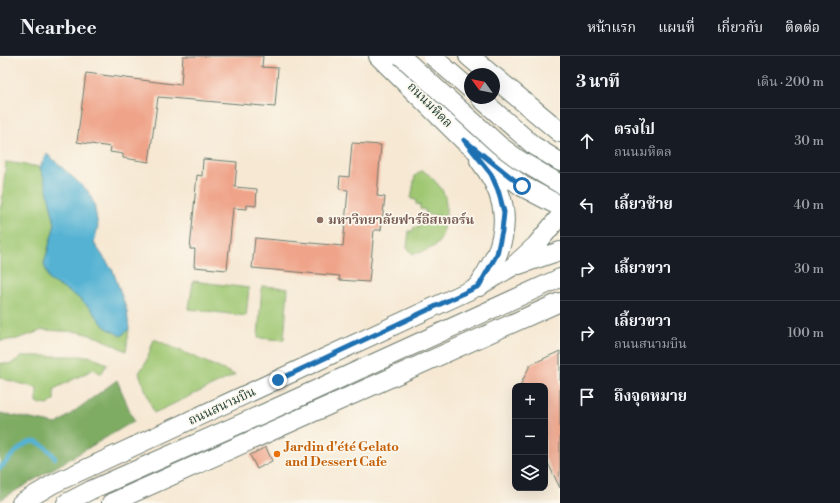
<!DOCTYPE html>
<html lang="th">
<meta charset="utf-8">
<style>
body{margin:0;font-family:"Libre Bodoni","Noto Serif Thai",serif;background:#20242c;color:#f1f3f6}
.controls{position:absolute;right:12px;bottom:12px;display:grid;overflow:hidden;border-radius:8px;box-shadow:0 4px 16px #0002}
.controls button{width:36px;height:36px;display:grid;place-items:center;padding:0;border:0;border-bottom:1px solid #363941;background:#171b24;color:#f1f3f6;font:20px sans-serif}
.compass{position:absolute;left:464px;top:12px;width:36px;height:36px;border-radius:50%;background:#171b24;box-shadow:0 4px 16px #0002;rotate:303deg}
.stop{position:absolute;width:12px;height:12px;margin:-9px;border:3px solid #1f6fb2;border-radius:50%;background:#fff}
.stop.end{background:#1f6fb2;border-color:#fff;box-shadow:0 1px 4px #0008}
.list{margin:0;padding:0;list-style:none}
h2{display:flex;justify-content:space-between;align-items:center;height:52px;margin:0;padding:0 16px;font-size:17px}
h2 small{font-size:13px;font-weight:400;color:#9ea1a6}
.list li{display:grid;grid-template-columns:26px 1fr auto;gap:12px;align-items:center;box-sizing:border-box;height:64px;padding:0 16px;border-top:1px solid #363941}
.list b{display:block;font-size:15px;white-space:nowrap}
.list p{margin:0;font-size:13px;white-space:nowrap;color:#9ea1a6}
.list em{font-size:13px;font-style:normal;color:#9ea1a6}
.icon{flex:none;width:22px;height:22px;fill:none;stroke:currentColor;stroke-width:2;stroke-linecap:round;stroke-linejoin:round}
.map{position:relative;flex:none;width:560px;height:447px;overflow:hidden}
header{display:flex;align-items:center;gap:24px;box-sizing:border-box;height:56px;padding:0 20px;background:#171b24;border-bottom:1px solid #363941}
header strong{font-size:19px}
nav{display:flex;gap:22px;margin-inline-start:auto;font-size:14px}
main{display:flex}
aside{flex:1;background:#171b24}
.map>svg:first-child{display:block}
.green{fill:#9fc772;stroke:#5f8253}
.forest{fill:#7fac64;stroke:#4f744c}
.water{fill:#55b2d3;stroke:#3a7884}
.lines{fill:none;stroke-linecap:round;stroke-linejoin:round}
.stream{stroke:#55b2d3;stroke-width:4.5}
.building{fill:#efa48a}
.secondary-casing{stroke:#6a796c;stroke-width:20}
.primary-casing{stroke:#6a796c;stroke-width:22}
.secondary{stroke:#fff;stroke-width:18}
.primary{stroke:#fff;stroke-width:20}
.secondary-bridge-casing{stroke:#6a796c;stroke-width:20;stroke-linecap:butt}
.secondary-bridge{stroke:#fff;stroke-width:18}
.route{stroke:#1f6fb2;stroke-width:5}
.education-dot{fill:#8d6e63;stroke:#fbf7ec;stroke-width:1.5}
.food-dot{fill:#e8710a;stroke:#fbf7ec;stroke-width:1.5}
.labels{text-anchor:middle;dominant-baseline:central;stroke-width:3.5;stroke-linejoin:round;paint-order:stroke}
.street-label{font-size:13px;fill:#1f3d34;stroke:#fbf7ec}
.education-label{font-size:13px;font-weight:bold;fill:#785e54;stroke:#fbf7ec;text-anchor:start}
.food-label{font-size:13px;font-weight:bold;fill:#c56008;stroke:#fbf7ec;text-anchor:start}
</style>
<header>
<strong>Nearbee</strong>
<nav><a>หน้าแรก</a><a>แผนที่</a><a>เกี่ยวกับ</a><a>ติดต่อ</a></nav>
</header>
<main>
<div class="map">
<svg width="560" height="447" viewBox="0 0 560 447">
<rect width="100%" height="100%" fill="#fbf7ec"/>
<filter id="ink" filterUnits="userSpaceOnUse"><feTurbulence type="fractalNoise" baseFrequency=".025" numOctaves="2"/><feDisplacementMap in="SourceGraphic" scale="8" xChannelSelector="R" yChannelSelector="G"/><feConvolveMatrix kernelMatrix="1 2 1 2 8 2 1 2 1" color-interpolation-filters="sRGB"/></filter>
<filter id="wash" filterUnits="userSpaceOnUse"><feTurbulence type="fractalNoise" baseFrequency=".012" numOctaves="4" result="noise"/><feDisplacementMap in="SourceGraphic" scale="16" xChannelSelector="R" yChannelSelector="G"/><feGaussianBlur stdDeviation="0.9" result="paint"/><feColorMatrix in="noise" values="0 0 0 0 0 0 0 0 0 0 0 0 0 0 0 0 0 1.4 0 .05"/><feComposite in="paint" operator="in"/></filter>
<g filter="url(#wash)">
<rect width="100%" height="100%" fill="#f6e8d3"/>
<g class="green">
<path d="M6,106L40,111L46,129L55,168L44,208L49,224L76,240L90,252L105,271L121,280L129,273L126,295L100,282L80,276L43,274L17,283L0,285V153L2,146Z"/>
<path d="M421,115C427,116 429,119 434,124C447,138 446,142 446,161L425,158L426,154L420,153V149L416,148V144L411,143L415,120Z"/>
<path d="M424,164L443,165C445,188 433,194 413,198L407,192L409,175H413L414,171L418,172L419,168H423Z"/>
<path d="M193,225L249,232L246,260L189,253Z"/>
<path d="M262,230L288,232L284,284L258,282Z"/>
<path d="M154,283L235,319L154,357L139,317L146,306Z"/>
<path d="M22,300H89L107,308L101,318L94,313L54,333V344L48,349L37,347V332L0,322V307L11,308Z"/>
</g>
<path class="forest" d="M117,324L134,365L0,444V357L57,368Z"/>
<path class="water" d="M47,98L88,135L94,148L98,170L94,187L113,215L127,255L129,273L121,280L105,271L90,252L76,240L49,224L44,208L55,168L46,129L40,111Z"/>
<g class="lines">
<path class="stream" d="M0,412C21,392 32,370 55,402"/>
</g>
<g id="blocks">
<g class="building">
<path d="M183,0H263L262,11L278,12L275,51L158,41L149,106L123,102V98L110,96L111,91L77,86L86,17L181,29Z"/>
<path d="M352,87L381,89L377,140L385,141L381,174H374L369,226L339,224L340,220L252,212L255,182L343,190L348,134L339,133L340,120L349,121Z"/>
<path d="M203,103L237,106L235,131L257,133L256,150L247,149V153L233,152L227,214L194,211L195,193H190L197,119L202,120Z"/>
<path d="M560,295V432L545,401V330H520L530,309Z"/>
<path d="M266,391L272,405L257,413L250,399Z"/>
</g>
</g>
</g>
<g filter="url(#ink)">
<use href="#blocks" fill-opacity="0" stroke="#6a796c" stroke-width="1"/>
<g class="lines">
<g class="secondary-casing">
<g id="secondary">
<path d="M480,42L533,89L560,106"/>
<path d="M519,209L560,195"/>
<path d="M21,447L53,428L479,230L512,211L536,189L560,160"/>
<path d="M66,447L91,434L267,356L560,222"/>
<path d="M111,447L560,246"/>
</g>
</g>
<g class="primary-casing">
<g id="primary">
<path d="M379,0L464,84L522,130L560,150"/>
<path d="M469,0L490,18"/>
<path d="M494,21L560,76"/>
<path d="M479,230C485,220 492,209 497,198C511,162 503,134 480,104"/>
</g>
</g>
<use href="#secondary" class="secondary"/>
<use href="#primary" class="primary"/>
<g class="secondary-bridge-casing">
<g id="secondary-bridge">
<path d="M401,0L499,89L518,103L560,128"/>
<path d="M432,0L470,33"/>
</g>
</g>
<use href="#secondary-bridge" class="secondary-bridge"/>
</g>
</g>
<g class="lines" filter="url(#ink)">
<path class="route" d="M278,324L479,230L497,198L502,175L504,156L498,134L491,118L464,84L522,130"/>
</g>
<circle class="education-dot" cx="320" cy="164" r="4"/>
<circle class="food-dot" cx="277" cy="398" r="4"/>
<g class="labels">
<g class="street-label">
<text transform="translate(430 49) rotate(45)">ถนนมหิดล</text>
<text transform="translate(222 350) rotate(-25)">ถนนสนามบิน</text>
</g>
<g class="education-label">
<text x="328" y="164">มหาวิทยาลัยฟาร์อีสเทอร์น</text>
</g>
<g class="food-label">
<text x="285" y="391">Jardin d'été Gelato<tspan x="285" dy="15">and Dessert Cafe</tspan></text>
</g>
</g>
</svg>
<div class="controls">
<button>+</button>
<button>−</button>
<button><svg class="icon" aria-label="layers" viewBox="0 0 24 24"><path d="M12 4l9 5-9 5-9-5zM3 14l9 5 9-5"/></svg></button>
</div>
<svg class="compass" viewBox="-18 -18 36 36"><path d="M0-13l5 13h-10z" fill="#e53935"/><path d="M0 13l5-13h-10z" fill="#9ea1a6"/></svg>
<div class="stop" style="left:522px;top:130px"></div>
<div class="stop end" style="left:278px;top:324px"></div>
</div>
<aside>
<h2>3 นาที<small>เดิน · 200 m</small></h2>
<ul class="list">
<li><svg class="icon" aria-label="ahead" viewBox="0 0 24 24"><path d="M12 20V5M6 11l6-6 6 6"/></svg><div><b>ตรงไป</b><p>ถนนมหิดล</p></div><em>30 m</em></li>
<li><svg class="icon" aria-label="left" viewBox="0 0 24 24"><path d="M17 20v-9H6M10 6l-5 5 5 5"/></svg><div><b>เลี้ยวซ้าย</b></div><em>40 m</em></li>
<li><svg class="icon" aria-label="right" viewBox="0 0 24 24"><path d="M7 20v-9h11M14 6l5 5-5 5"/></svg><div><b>เลี้ยวขวา</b></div><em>30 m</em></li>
<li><svg class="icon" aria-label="right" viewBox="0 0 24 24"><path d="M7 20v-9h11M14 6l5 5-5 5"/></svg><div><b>เลี้ยวขวา</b><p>ถนนสนามบิน</p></div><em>100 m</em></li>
<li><svg class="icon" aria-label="arrive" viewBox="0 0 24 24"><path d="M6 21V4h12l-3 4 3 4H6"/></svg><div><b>ถึงจุดหมาย</b></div></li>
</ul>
</aside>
</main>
